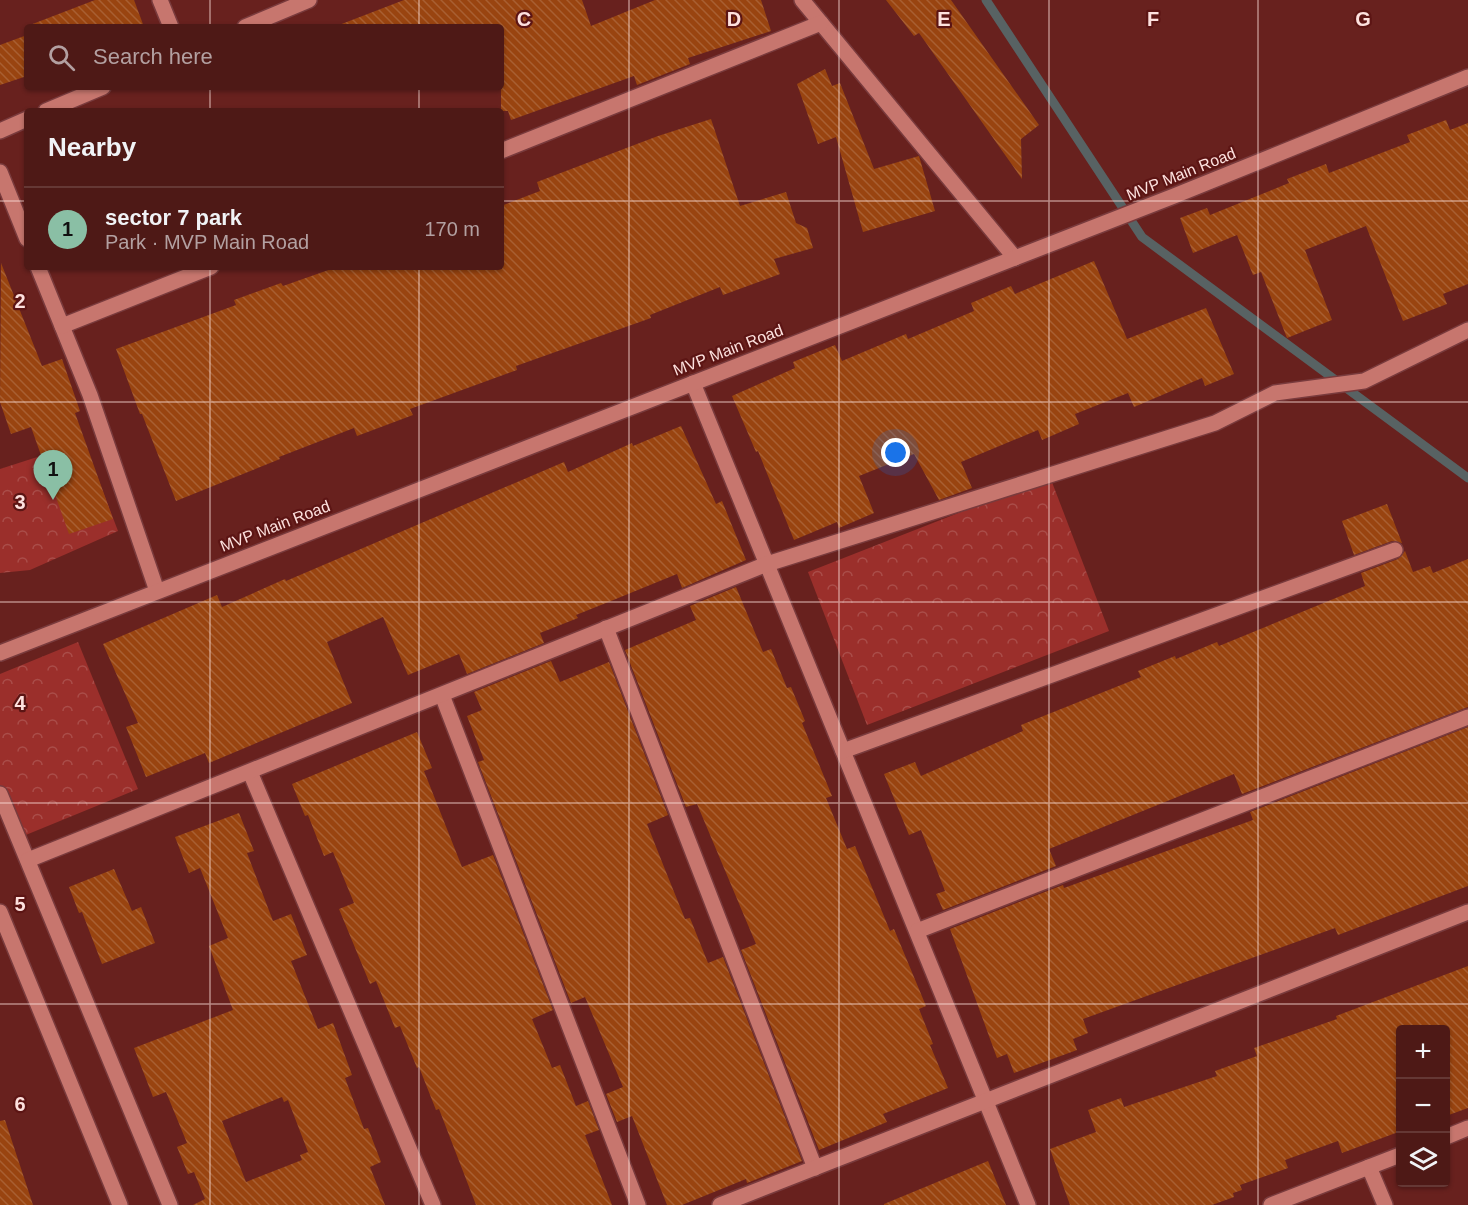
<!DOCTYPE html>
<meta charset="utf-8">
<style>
body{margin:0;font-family:Arial,sans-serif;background:#582623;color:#f1f3f6}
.controls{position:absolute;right:18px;bottom:18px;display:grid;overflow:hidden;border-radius:6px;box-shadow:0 2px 4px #0004}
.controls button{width:54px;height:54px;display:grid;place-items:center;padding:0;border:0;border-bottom:2px solid #653835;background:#4e1916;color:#f1f3f6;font:30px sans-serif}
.you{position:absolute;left:896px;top:453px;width:21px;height:21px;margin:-15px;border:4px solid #fff;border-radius:50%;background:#1a73e8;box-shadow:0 0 0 9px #1a73e833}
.badge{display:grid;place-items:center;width:39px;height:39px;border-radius:50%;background:#8abfa5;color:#111;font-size:20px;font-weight:700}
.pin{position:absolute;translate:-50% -50px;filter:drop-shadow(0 2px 3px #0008)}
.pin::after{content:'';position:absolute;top:32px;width:21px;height:18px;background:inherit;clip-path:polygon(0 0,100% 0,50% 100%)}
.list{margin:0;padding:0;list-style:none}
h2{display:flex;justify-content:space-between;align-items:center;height:78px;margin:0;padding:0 24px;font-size:26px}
h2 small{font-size:20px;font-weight:400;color:#b3a0a1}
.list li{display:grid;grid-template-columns:39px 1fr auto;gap:18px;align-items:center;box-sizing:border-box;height:84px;padding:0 24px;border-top:2px solid #653835}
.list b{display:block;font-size:22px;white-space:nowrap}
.list p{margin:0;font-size:20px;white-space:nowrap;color:#b3a0a1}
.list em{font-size:20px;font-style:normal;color:#b3a0a1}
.icon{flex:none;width:33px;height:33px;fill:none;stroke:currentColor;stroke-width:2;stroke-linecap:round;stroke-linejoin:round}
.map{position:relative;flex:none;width:1468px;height:1205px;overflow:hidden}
.search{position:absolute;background:#4e1916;box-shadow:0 2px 4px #0004;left:24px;top:24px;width:480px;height:66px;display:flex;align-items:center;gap:15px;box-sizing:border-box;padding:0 21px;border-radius:6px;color:#b3a0a1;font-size:22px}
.panel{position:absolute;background:#4e1916;box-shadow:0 2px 4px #0004;left:24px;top:108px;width:480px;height:162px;border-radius:6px}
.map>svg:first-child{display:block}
.park{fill:url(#park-crowns)}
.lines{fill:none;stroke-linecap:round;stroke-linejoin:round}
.stream{stroke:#586263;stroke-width:9}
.building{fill:url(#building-back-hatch);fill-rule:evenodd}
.minor-casing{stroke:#793b3d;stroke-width:18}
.minor{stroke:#c7766e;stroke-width:15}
.grid{fill:none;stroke:#fde1de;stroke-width:1.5;stroke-opacity:0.55}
.labels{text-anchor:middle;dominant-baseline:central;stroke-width:4.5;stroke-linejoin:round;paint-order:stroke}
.street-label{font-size:16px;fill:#fde1de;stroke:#5c1514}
.grid-label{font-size:20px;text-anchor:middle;font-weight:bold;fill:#fde1de;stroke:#5c1514;stroke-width:4.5;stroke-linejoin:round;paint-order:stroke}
</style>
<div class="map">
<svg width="1468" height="1205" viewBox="0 0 1468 1205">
<defs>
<pattern id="park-crowns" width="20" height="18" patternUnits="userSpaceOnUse" patternTransform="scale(1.5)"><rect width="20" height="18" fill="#9b2f2b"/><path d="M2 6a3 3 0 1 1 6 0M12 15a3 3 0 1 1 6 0" fill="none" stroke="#aa4d49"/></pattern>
<pattern id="building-back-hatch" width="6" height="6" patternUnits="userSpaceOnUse" patternTransform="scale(1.5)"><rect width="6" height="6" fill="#994410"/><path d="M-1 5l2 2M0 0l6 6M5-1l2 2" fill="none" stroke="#a85f32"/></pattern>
</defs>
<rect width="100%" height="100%" fill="#68211e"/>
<g class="park">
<path d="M84,442L118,531L30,570L0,573V469Z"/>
<path d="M1050,477L1109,631L867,725L808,572Z"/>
<path d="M78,642L138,789L16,839L0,801V674Z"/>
</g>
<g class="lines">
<path class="stream" d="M986,0L1142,237L1468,478"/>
</g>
<g class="building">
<path d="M95,0H134L144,27H30V25Z"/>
<path d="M404,0H582L591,26L655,0H761L771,31L688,58L690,64L637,85L634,76L511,120L508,111H501V27H340L339,25Z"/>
<path d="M886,0H951L1039,125L1021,139L1022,179L919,33L914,36Z"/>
<path d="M27,35V76L0,85V45Z"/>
<path d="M825,69L832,86L840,83L874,169L919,156L935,211L863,232L836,137L818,144L797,84Z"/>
<path d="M711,119L740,206L786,192L796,223L807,228L813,248L774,259L780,274L723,295L720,287L650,315L651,318L516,366L517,370L410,409L413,415L357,436L354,428L279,457L280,459L176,501L142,414H140L116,349L236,305L234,300L281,283L283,286L337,267H501V206L540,191L537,182L658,136Z"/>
<path d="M1446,120L1450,130L1468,123V284L1443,294L1447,304L1403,321L1366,226L1305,250L1332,320L1287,338L1261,272L1253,275L1237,235L1193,253L1180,218L1207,208L1210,215L1289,183L1287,179L1326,164L1329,173L1410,142L1407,135Z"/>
<path d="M1094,261L1127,339L1206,308L1234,374L1205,386L1202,378L1134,407L1128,393L1075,414L1079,424L1042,440L1038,430L961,462L972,488L939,500L914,454L859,476L874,513L839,528L837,522L794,540L758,451L756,452L732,396L795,368L793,362L835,345L842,361L906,334L908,339L974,311L971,303L1011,286L1015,294Z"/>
<path d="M1,263L42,366L62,359L80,411L75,413L113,519L69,534L31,427L11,434L0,402Z"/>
<path d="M681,426L716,504L722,501L746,560L682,588L677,574L606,603L576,615L578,618L540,633L544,643L467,674L459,654L408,675L383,617L327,642L352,703L209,763L205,753L146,777L126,727L138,723L103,644L217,595L222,607L285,579L286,581L564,462L568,472L632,443L633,446Z"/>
<path d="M1387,504L1402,543L1392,541L1354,555L1342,521Z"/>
<path d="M1405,551L1413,572L1430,566L1433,573L1468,559V707L1242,794L1234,774L1049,849L1056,866L943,910L936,894L945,891L921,830L909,835L884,774L915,762L921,776L1023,731L1021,725L1141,677L1138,671L1175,656L1176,659L1217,642L1219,646L1365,586L1361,573L1398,559Z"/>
<path d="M736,587L763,652L771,649L787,688L791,687L805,721L802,723L832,796L826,798L847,849L855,846L890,931L894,929L926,1006L919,1009L933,1044L930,1045L948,1088L883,1114L887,1122L819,1150L741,950L756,944L697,804L686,807L625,650L696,620L690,606Z"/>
<path d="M551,661L560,682L609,662L668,815L647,824L664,867L685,919L690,918L708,963L723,957L802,1161L747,1183L746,1179L682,1205H667L632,1116L617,1122L606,1094L623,1087L585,997L571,1003L478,762L484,760L467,716L482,710L474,692Z"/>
<path d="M1468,727V886L1338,935L1335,928L1083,1019L1088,1033L1073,1039L1077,1050L1014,1073L1007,1054L997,1058L950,929L1063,885L1064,888L1253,820L1250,812Z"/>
<path d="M417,732L432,768L424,771L462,867L493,855L553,1010L532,1019L552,1068L560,1065L576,1106L588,1101L599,1130L585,1135L612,1205H476L439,1109L436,1110L419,1067L417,1068L400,1026L395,1028L376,981L370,984L339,909L354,903L333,852L324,856L308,815L305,816L292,784Z"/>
<path d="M239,813L254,851L247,853L273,921L291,914L307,955L291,961L318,1029L333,1023L352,1075L345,1078L364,1129L368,1128L381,1162L370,1167L385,1205H193L205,1199L194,1172L188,1174L177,1147L187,1143L166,1092L153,1097L134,1048L233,1010L209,946L228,938L200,868L189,873L175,837ZM282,1097L284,1102L288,1100L308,1152L300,1155L302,1160L246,1182L222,1121Z"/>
<path d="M114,869L132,911L141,907L155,943L102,964L82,912L79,913L69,887Z"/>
<path d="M1468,966V1108L1446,1116V1029H1401V1131L1342,1153L1338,1141L1285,1160L1288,1168L1240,1185L1242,1190L1233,1193L1234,1197L1212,1205H1070L1050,1149L1096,1132L1088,1110L1121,1098L1124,1107L1217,1076L1215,1071L1257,1056L1254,1048L1337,1019L1336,1016Z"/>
<path d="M5,1120L33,1205H0V1121Z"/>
<path d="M988,1161L1006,1205H884V1204Z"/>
</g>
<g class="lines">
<g class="minor-casing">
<g id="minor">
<path d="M160,0L171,27"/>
<path d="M802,0L1015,258"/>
<path d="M245,27L309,0"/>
<path d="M46,111L103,87"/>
<path d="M0,131L27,119"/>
<path d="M501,151L821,23"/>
<path d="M0,172L27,239"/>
<path d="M38,267L90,395L157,591"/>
<path d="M62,326L211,267"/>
<path d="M693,383L1028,1205"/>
<path d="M606,628L815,1168"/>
<path d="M0,653L1174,196L1468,77"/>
<path d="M442,695L638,1205"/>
<path d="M843,751L1395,550"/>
<path d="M250,772L433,1205"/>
<path d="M0,794L170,1205"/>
<path d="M28,860L767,564L1215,423L1275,393L1364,381L1468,330"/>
<path d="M0,912L120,1205"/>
<path d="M917,931L1468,717"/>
<path d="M1446,1137L1468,1128"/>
<path d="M1369,1167L1385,1205"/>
<path d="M720,1205L1468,912"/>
<path d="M1271,1205L1400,1155"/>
</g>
</g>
<use href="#minor" class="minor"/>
</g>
<path class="grid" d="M210,0V27M419,0V27M629,0V1205M839,0V1205M1049,0V1205M1258,0V1205M210,87V111M419,87V111M0,201H27M501,201H1468M210,267V1205M419,267V1205M0,402H1468M0,602H1468M0,803H1468M0,1004H1468"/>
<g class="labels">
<g class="street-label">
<text transform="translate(1181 174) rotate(-22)">MVP Main Road</text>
<text transform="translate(728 350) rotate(-21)">MVP Main Road</text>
<text transform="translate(275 526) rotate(-21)">MVP Main Road</text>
</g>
</g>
<g class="grid-label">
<text x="524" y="26">C</text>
<text x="734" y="26">D</text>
<text x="944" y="26">E</text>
<text x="1153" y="26">F</text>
<text x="1363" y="26">G</text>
<text x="20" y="308">2</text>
<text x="20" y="509">3</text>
<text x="20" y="710">4</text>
<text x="20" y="911">5</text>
<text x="20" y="1111">6</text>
</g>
</svg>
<div class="controls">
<button>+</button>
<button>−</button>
<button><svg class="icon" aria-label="layers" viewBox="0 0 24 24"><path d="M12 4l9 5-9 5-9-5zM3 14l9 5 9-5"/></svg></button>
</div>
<div class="you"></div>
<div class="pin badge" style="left:53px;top:500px">1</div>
<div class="search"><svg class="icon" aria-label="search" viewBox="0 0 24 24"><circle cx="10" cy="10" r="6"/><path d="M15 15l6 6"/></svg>Search here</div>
<section class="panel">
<h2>Nearby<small></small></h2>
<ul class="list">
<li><span class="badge">1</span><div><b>sector 7 park</b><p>Park · MVP Main Road</p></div><em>170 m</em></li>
</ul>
</section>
</div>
